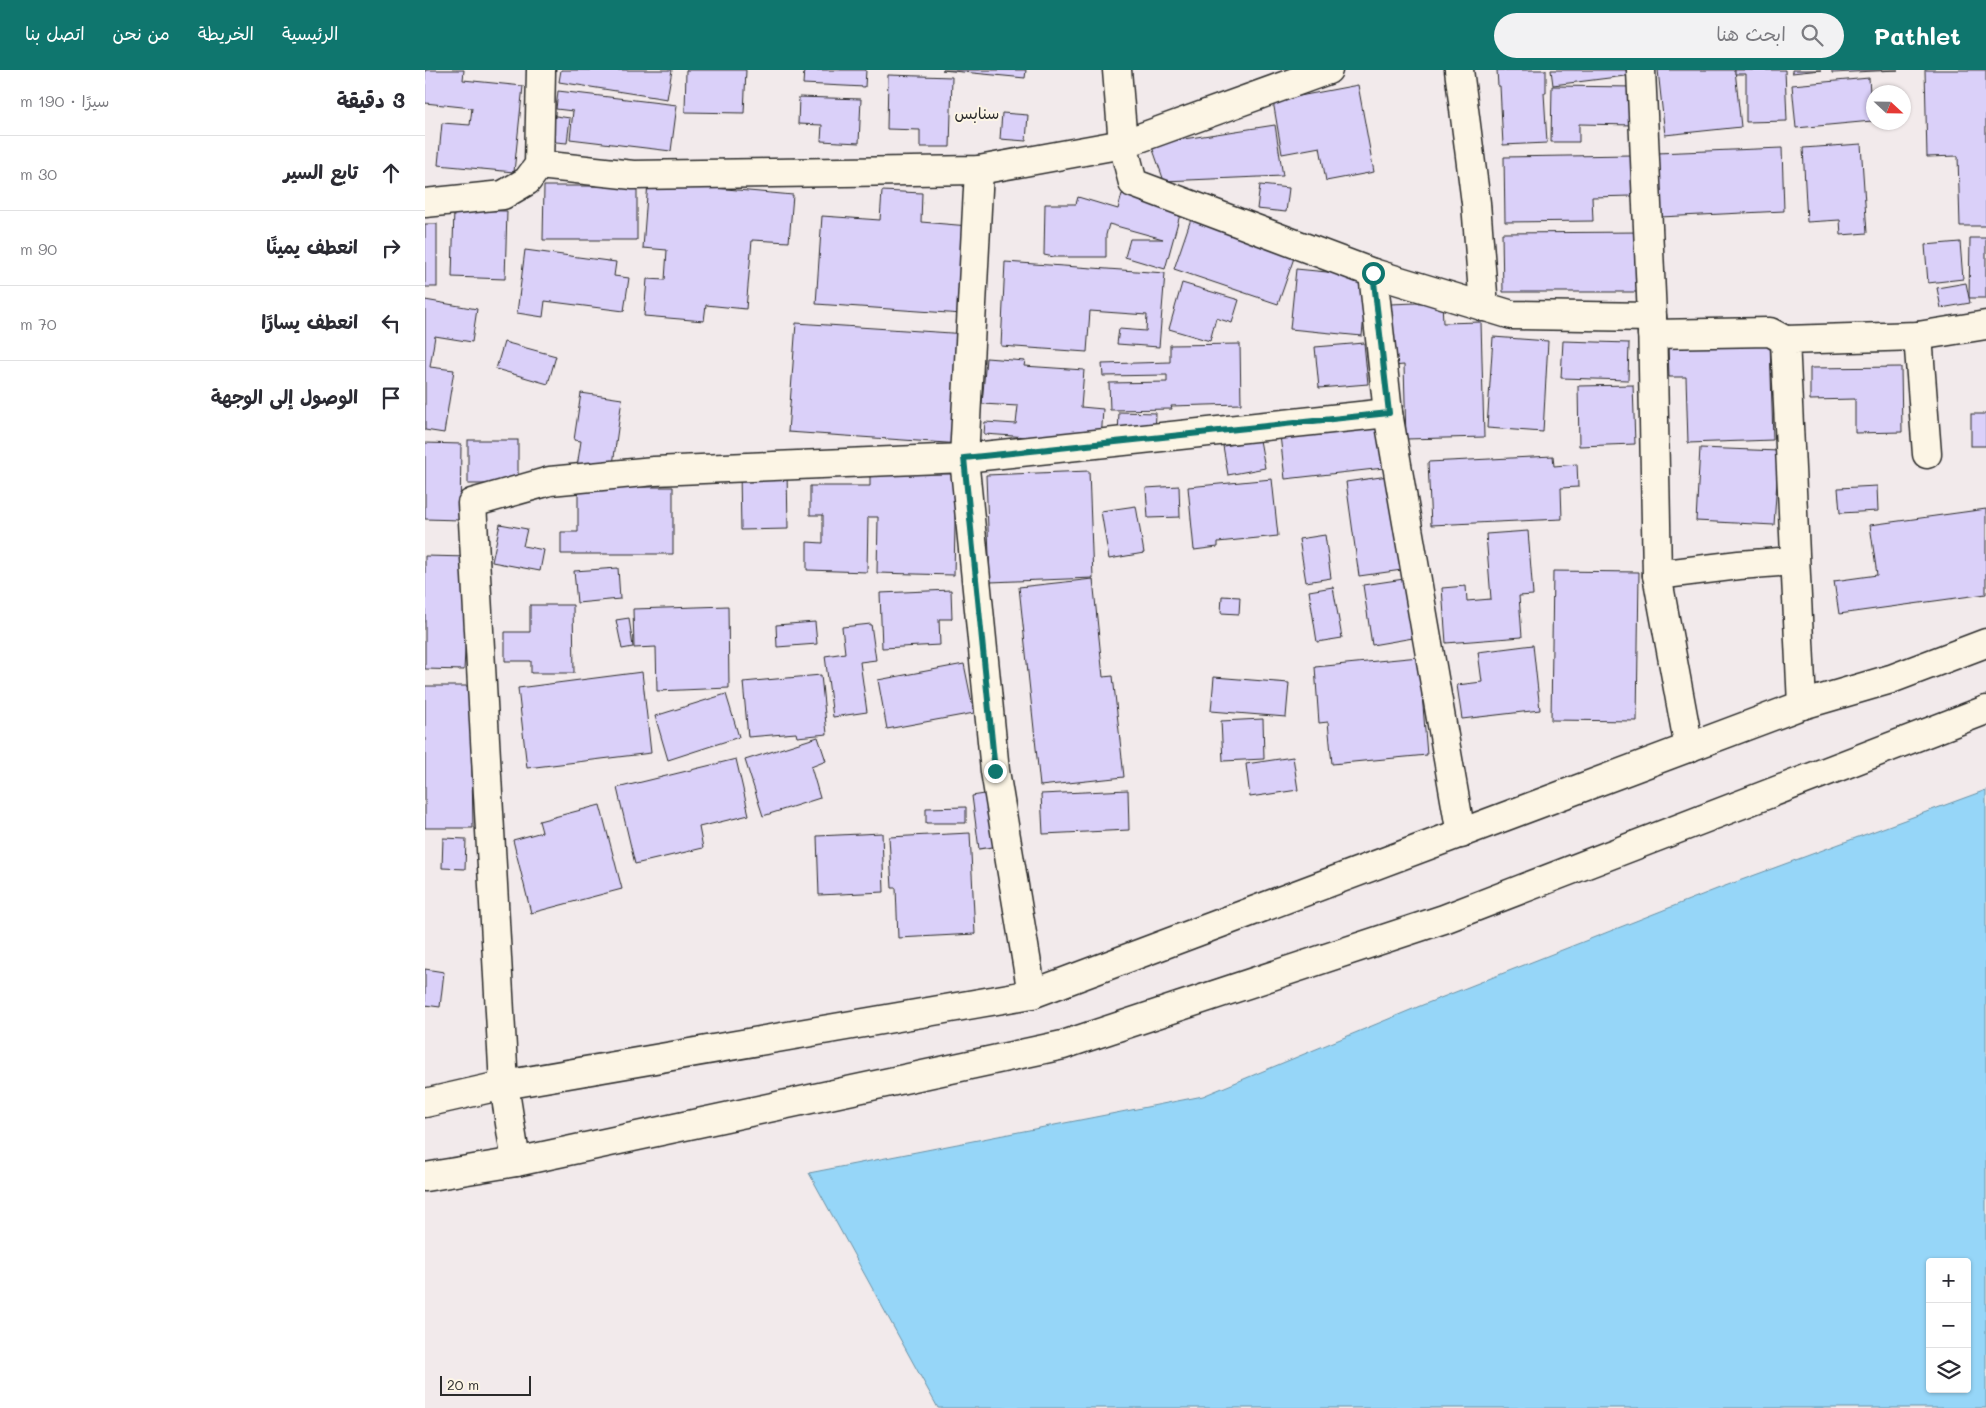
<!DOCTYPE html>
<html lang="ar">
<meta charset="utf-8">
<style>
body{margin:0;font-family:Mali,"Playpen Sans Arabic",sans-serif;background:#f2f2f3;color:#2b2b33;direction:rtl}
.controls{position:absolute;right:15px;bottom:15px;display:grid;overflow:hidden;border-radius:5px;box-shadow:0 1px 4px #0004}
.controls button{width:45px;height:45px;display:grid;place-items:center;padding:0;border:0;border-bottom:1px solid #e1e1e2;background:#fff;color:#2b2b33;font:25px sans-serif}
.compass{position:absolute;left:1441px;top:15px;width:45px;height:45px;border-radius:50%;background:#fff;box-shadow:0 1px 4px #0004;rotate:112deg}
.scale{position:absolute;left:15px;bottom:12px;width:91px;box-sizing:border-box;padding-left:5px;border:2px solid #2b2b2b;border-top:0;font-size:14px;line-height:18px;white-space:nowrap;color:#2b2b2b;-webkit-text-stroke:4px #fcf5e5;paint-order:stroke}
.stop{position:absolute;width:15px;height:15px;margin:-11px;border:4px solid #0f766e;border-radius:50%;background:#fff}
.stop.end{background:#0f766e;border-color:#fff;box-shadow:0 1px 5px #0008}
.list{margin:0;padding:0;list-style:none}
h2{display:flex;justify-content:space-between;align-items:center;height:65px;margin:0;padding:0 20px;font-size:21px}
h2 small{font-size:16px;font-weight:400;color:#7c7c81}
.list li{display:grid;grid-template-columns:32px 1fr auto;gap:15px;align-items:center;box-sizing:border-box;height:75px;padding:0 20px;border-top:1px solid #e1e1e2}
.list b{display:block;font-size:19px;white-space:nowrap}
.list em{font-size:16px;font-style:normal;color:#7c7c81}
.icon{flex:none;width:28px;height:28px;fill:none;stroke:currentColor;stroke-width:2;stroke-linecap:round;stroke-linejoin:round}
.map{position:relative;flex:none;width:1561px;height:1338px;overflow:hidden;direction:ltr}
header{display:flex;align-items:center;gap:30px;box-sizing:border-box;height:70px;padding:0 25px;background:#0f766e;color:#fff}
header strong{font-size:24px}
nav{display:flex;gap:28px;margin-inline-start:auto;font-size:18px}
.search{width:350px;height:45px;background:#f2f2f3;display:flex;align-items:center;gap:12px;box-sizing:border-box;padding:0 18px;border-radius:28px;color:#7c7c81;font-size:19px}
main{display:flex}
aside{flex:1;background:#fff}
.map>svg:first-child{display:block}
.water{fill:#96d6f8;stroke:#6b92a6;fill-rule:evenodd}
.building{fill:#dad0f9;stroke:#2b2b2b}
.lines{fill:none;stroke-linecap:round;stroke-linejoin:round}
.minor-casing{stroke:#2b2b2b;stroke-width:31}
.minor{stroke:#fcf5e5;stroke-width:28}
.route{stroke:#0f766e;stroke-width:6}
.labels{text-anchor:middle;dominant-baseline:central;stroke-width:4;stroke-linejoin:round;paint-order:stroke}
.neighbourhood-label{font-size:16px;fill:#2b2b2b;stroke:#fcf5e5}
</style>
<header>
<strong>Pathlet</strong>
<div class="search"><svg class="icon" aria-label="search" viewBox="0 0 24 24"><circle cx="10" cy="10" r="6"/><path d="M15 15l6 6"/></svg>ابحث هنا</div>
<nav><a>الرئيسية</a><a>الخريطة</a><a>من نحن</a><a>اتصل بنا</a></nav>
</header>
<main>
<div class="map">
<svg width="1561" height="1338" viewBox="0 0 1561 1338">
<rect width="100%" height="100%" fill="#f2eaeb"/>
<filter id="ink" filterUnits="userSpaceOnUse"><feTurbulence type="fractalNoise" baseFrequency=".02" numOctaves="2"/><feDisplacementMap in="SourceGraphic" scale="10" xChannelSelector="R" yChannelSelector="G"/><feConvolveMatrix kernelMatrix="1 2 1 2 8 2 1 2 1" color-interpolation-filters="sRGB"/></filter>
<g filter="url(#ink)">
<path class="water" d="M1561,720V1338H513L384,1103L778,1026L995,936L1292,819ZM1505,1192H1542V1319H1505Z"/>
<g class="building">
<path d="M0,0H39L38,10L98,16L89,102L13,95L17,53L45,55L47,38L0,33Z"/>
<path d="M136,0H247L242,29L134,12Z"/>
<path d="M261,0H321L319,43L260,42Z"/>
<path d="M379,0H441L440,17L378,14Z"/>
<path d="M517,0H601L600,8Z"/>
<path d="M1072,0H1121V23H1119L1122,73L1078,75L1075,16H1073Z"/>
<path d="M1126,0H1208V5L1128,15Z"/>
<path d="M1233,0H1310L1316,57L1240,65Z"/>
<path d="M1310,0H1360L1362,51L1321,52V4H1310Z"/>
<path d="M1367,0H1396L1367,3Z"/>
<path d="M1407,0H1473L1407,3Z"/>
<path d="M1500,0H1561V156H1535L1533,86L1502,87Z"/>
<path d="M463,5L527,7L525,77H495V60L462,59Z"/>
<path d="M1444,8L1447,51L1371,58L1367,15Z"/>
<path d="M933,15L949,102L901,111L895,77L857,84L848,31Z"/>
<path d="M1127,16L1210,17L1209,55L1154,54V72H1126Z"/>
<path d="M133,21L252,35L246,81L145,69L148,41L131,39Z"/>
<path d="M374,27L436,29L434,73L396,71L397,55L373,54Z"/>
<path d="M577,43L603,45L601,71L575,69Z"/>
<path d="M124,45L145,48L142,73L120,71Z"/>
<path d="M850,55L858,106L739,111L726,74Z"/>
<path d="M1436,74L1442,163L1416,165L1415,150L1382,152L1378,78Z"/>
<path d="M1357,78L1359,141L1235,147L1232,83Z"/>
<path d="M1206,85L1207,126L1167,127L1168,151L1080,152L1079,87Z"/>
<path d="M223,112L368,125L364,172L327,170L321,239L281,235L279,251L219,246L222,209L240,210L242,180L218,178Z"/>
<path d="M835,115L864,118L861,142L832,139Z"/>
<path d="M119,116H212V170H118Z"/>
<path d="M457,121L497,123L496,152L544,156L538,244L391,234L397,146L455,150Z"/>
<path d="M697,124L756,141L740,199L700,187L705,169H738L684,154L681,165V187H629L619,185L620,134H651L653,127L693,139Z"/>
<path d="M29,140L82,141L80,209L27,207Z"/>
<path d="M767,146L871,182L853,234L749,199Z"/>
<rect x="0" y="154" width="12" height="63"/>
<path d="M1218,162V222H1078L1077,163Z"/>
<path d="M1545,168H1561V228H1544Z"/>
<path d="M1535,172L1538,209L1503,213L1500,175Z"/>
<path d="M100,180L191,192L189,206L204,208L199,241L120,231L118,247L92,243Z"/>
<path d="M580,192L740,203L734,277L692,274L694,259L721,261L722,245L665,241L662,282L576,276Z"/>
<path d="M871,199L943,206L937,266L865,259Z"/>
<path d="M757,213L814,230L807,253L791,248L785,271L744,259Z"/>
<path d="M1541,213L1545,233L1516,238L1512,218Z"/>
<path d="M0,230L52,239L47,272L10,266L5,297L29,300L19,363L0,360Z"/>
<path d="M1017,232L1018,253L1056,252L1059,367L981,369L979,295L967,296L965,234Z"/>
<path d="M371,253L542,264L536,374L363,362Z"/>
<path d="M1068,267L1123,271L1118,362L1062,358Z"/>
<path d="M1138,271L1204,273L1203,310L1136,308Z"/>
<path d="M79,272L131,286L123,314L71,299Z"/>
<path d="M1345,272L1348,370L1263,373L1261,307H1244L1243,275Z"/>
<path d="M939,273L943,314L894,318L890,277Z"/>
<path d="M815,274L816,334L746,336L747,339L685,340L684,313L742,312V305L678,306L677,294L745,292V275Z"/>
<path d="M561,288L600,291L599,296L659,300L656,337L678,339L676,372L559,364L560,352L591,354L593,336L557,334Z"/>
<path d="M1476,297L1477,362L1430,363V329L1385,330V298Z"/>
<path d="M1208,315L1210,374L1154,376L1153,316Z"/>
<path d="M156,323L197,329L187,402L152,397L156,371L149,370Z"/>
<path d="M694,342L731,343L730,366L693,365Z"/>
<rect x="1546" y="344" width="15" height="32"/>
<path d="M954,354L959,398L860,409L855,365Z"/>
<rect x="43" y="370" width="50" height="44"/>
<path d="M835,370L840,398L803,405L798,376Z"/>
<path d="M0,373L36,374L35,450L0,449Z"/>
<path d="M1275,378L1354,381L1349,455L1271,451Z"/>
<path d="M1128,386L1129,396L1152,394L1153,417L1136,418L1137,449L1006,455L1003,392Z"/>
<path d="M362,401L363,459L316,460L315,402Z"/>
<path d="M664,401L668,508L565,512L561,405Z"/>
<path d="M445,403L531,404L529,505L452,503L453,447H443L442,502L382,500V472L398,473V445H385V416H445Z"/>
<path d="M963,406L977,500L934,506L921,412Z"/>
<path d="M847,409L853,466L793,472V477L769,480L763,417Z"/>
<path d="M754,416L755,447L723,448L721,418Z"/>
<path d="M1452,416L1453,441L1415,443L1413,418Z"/>
<path d="M153,417H248V484H136V462H153Z"/>
<path d="M711,436L719,483L684,489L676,441Z"/>
<path d="M1561,439V524L1414,544L1409,511L1452,505L1445,455Z"/>
<path d="M75,454L102,459L98,476L119,480L115,501L67,492Z"/>
<path d="M1103,461L1108,525L1094,526L1097,567L1021,573L1017,518L1041,516L1042,531L1066,529L1061,464Z"/>
<path d="M900,465L906,508L881,512L874,469Z"/>
<path d="M0,486L45,487L39,600L0,599Z"/>
<path d="M193,498L195,529L152,533L149,501Z"/>
<path d="M1128,501L1214,502L1212,651L1126,650Z"/>
<path d="M668,509L678,607L688,606L699,707L615,716L594,517Z"/>
<path d="M979,509L988,568L947,575L938,515Z"/>
<path d="M908,517L917,568L892,572L884,521Z"/>
<path d="M526,520L527,549H514L515,575L457,578L455,523Z"/>
<path d="M797,526L815,527L814,544L796,543Z"/>
<path d="M105,535H148L149,603H106V591H80V562H105Z"/>
<path d="M303,536L304,618L232,621L231,577L209,578L208,539Z"/>
<path d="M204,548L208,577L197,579L191,550Z"/>
<path d="M390,552L392,574L352,577L351,555Z"/>
<path d="M446,554L451,590L435,592L442,642L408,647L400,586L420,583L417,557Z"/>
<path d="M1108,575L1115,640L1037,649L1032,615L1057,612L1053,582Z"/>
<path d="M994,587L1002,685L907,694L903,652L894,653L890,597Z"/>
<path d="M539,594L549,643L462,659L453,610Z"/>
<path d="M217,602L226,683L102,698L93,618Z"/>
<path d="M396,605L402,664L372,667L371,663L323,667L318,612Z"/>
<path d="M789,607L864,613L861,647L786,641Z"/>
<path d="M0,616H50V697H47L48,758H0Z"/>
<path d="M301,624L314,667L243,690L230,646Z"/>
<path d="M838,649L839,689L798,691L796,651Z"/>
<path d="M393,667L401,691L386,697L395,728L338,746L320,690Z"/>
<path d="M868,687L873,720L825,727L821,694Z"/>
<path d="M311,689L324,745L274,757L278,778L210,794L192,718Z"/>
<path d="M703,720L704,760L618,764L616,724Z"/>
<path d="M566,723L574,776L554,779L547,726Z"/>
<path d="M175,735L197,819L106,843L88,770L117,762L114,751Z"/>
<path d="M541,737V753H501V738Z"/>
<path d="M457,763L459,822L394,825L392,766Z"/>
<path d="M545,763L550,864L473,868L471,818H467L464,767Z"/>
<path d="M18,768L41,769L40,799L17,798Z"/>
<path d="M0,899L19,902L15,937L0,935Z"/>
</g>
<g class="lines">
<g class="minor-casing">
<g id="minor">
<path d="M692,0L698,74L708,113L948,203L1087,245L1227,247"/>
<path d="M1034,0L1051,133L1059,237"/>
<path d="M1216,0L1227,247L1232,505L1264,678"/>
<path d="M114,95L208,105L554,100L698,74L903,0"/>
<path d="M554,100L539,388L570,701L607,924"/>
<path d="M0,133L78,125L102,111L114,95L116,0"/>
<path d="M948,203L963,343L1036,764"/>
<path d="M1227,264L1345,262L1360,270"/>
<path d="M1493,266L1502,384"/>
<path d="M1232,505L1314,495L1369,491"/>
<path d="M1377,635L1360,270L1493,266L1561,255"/>
<path d="M0,1033L79,1015L607,924L1377,635L1466,609L1561,573"/>
<path d="M91,1092L79,1015L47,433L125,411L229,401L539,388L963,343"/>
<path d="M0,1107L91,1092L638,975L1019,849L1561,640"/>
</g>
</g>
<use href="#minor" class="minor"/>
</g>
</g>
<g class="lines" filter="url(#ink)">
<path class="route" d="M570,701L539,388L964,343L948,203"/>
</g>
<g class="labels">
<g class="neighbourhood-label">
<text x="552" y="42">سنابس</text>
</g>
</g>
</svg>
<div class="controls">
<button>+</button>
<button>−</button>
<button><svg class="icon" aria-label="layers" viewBox="0 0 24 24"><path d="M12 4l9 5-9 5-9-5zM3 14l9 5 9-5"/></svg></button>
</div>
<svg class="compass" viewBox="-18 -18 36 36"><path d="M0-13l5 13h-10z" fill="#e53935"/><path d="M0 13l5-13h-10z" fill="#7c7c81"/></svg>
<div class="scale">20 m</div>
<div class="stop" style="left:948px;top:203px"></div>
<div class="stop end" style="left:570px;top:701px"></div>
</div>
<aside>
<h2>3 دقيقة<small>سيرًا · 190 m</small></h2>
<ul class="list">
<li><svg class="icon" aria-label="ahead" viewBox="0 0 24 24"><path d="M12 20V5M6 11l6-6 6 6"/></svg><div><b>تابع السير</b></div><em>30 m</em></li>
<li><svg class="icon" aria-label="right" viewBox="0 0 24 24"><path d="M7 20v-9h11M14 6l5 5-5 5"/></svg><div><b>انعطف يمينًا</b></div><em>90 m</em></li>
<li><svg class="icon" aria-label="left" viewBox="0 0 24 24"><path d="M17 20v-9H6M10 6l-5 5 5 5"/></svg><div><b>انعطف يسارًا</b></div><em>70 m</em></li>
<li><svg class="icon" aria-label="arrive" viewBox="0 0 24 24"><path d="M6 21V4h12l-3 4 3 4H6"/></svg><div><b>الوصول إلى الوجهة</b></div></li>
</ul>
</aside>
</main>
